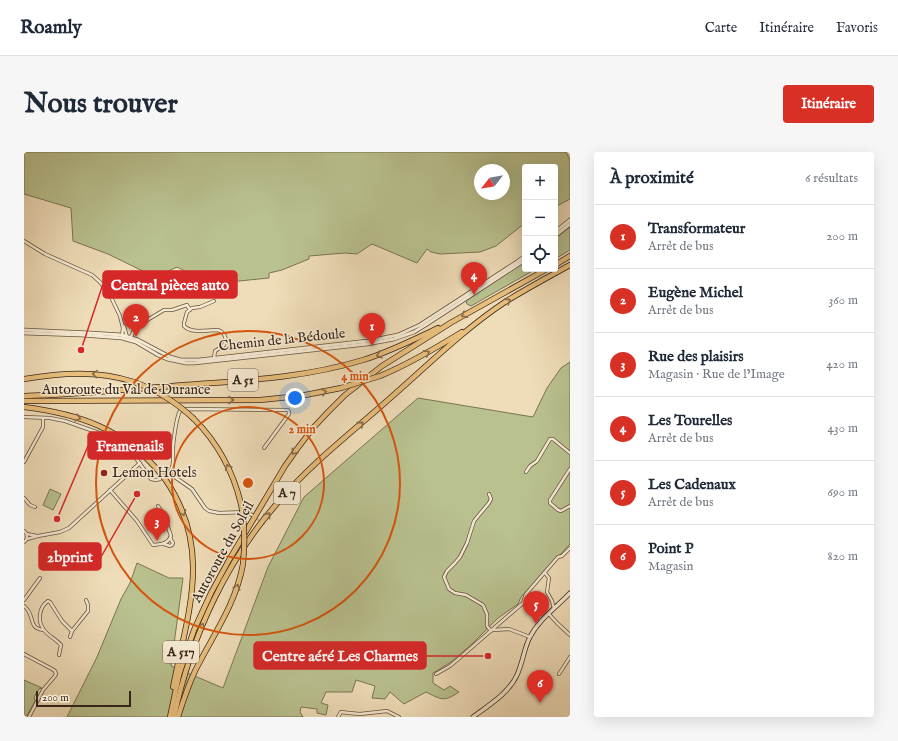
<!DOCTYPE html>
<html lang="fr">
<meta charset="utf-8">
<style>
body{margin:0;font-family:"IM FELL English",serif;background:#f6f6f7;color:#1f2937}
.controls{position:absolute;right:12px;top:12px;display:grid;overflow:hidden;border-radius:4px;box-shadow:0 4px 16px #0002}
.controls button{width:36px;height:36px;display:grid;place-items:center;padding:0;border:0;border-bottom:1px solid #e0e1e3;background:#fff;color:#1f2937;font:20px sans-serif}
.compass{position:absolute;left:450px;top:12px;width:36px;height:36px;border-radius:50%;background:#fff;box-shadow:0 4px 16px #0002;rotate:239deg}
.scale{position:absolute;left:12px;bottom:10px;width:95px;box-sizing:border-box;padding-left:4px;border:2px solid #392618;border-top:0;font-size:11px;line-height:14px;white-space:nowrap;color:#392618;-webkit-text-stroke:3px #f5e9d2;paint-order:stroke}
.you{position:absolute;left:271px;top:246px;width:14px;height:14px;margin:-10px;border:3px solid #fff;border-radius:50%;background:#1a73e8;box-shadow:0 0 0 6px #1a73e833}
.badge{display:grid;place-items:center;width:26px;height:26px;border-radius:50%;background:#d93025;color:#fff;font-size:13px;font-weight:700}
.pin{position:absolute;translate:-50% -33px;filter:drop-shadow(0 1px 2px #0008)}
.pin::after{content:'';position:absolute;top:21px;width:14px;height:12px;background:inherit;clip-path:polygon(0 0,100% 0,50% 100%)}
.list{margin:0;padding:0;list-style:none}
h2{display:flex;justify-content:space-between;align-items:center;height:52px;margin:0;padding:0 16px;font-size:17px}
h2 small{font-size:13px;font-weight:400;color:#747a83}
.list li{display:grid;grid-template-columns:26px 1fr auto;gap:12px;align-items:center;box-sizing:border-box;height:64px;padding:0 16px;border-top:1px solid #e0e1e3}
.list b{display:block;font-size:15px;white-space:nowrap}
.list p{margin:0;font-size:13px;white-space:nowrap;color:#747a83}
.list em{font-size:13px;font-style:normal;color:#747a83}
.icon{flex:none;width:22px;height:22px;fill:none;stroke:currentColor;stroke-width:2;stroke-linecap:round;stroke-linejoin:round}
.map{position:relative;flex:none;width:546px;height:565px;overflow:hidden;border-radius:4px}
header{display:flex;align-items:center;gap:24px;box-sizing:border-box;height:56px;padding:0 20px;background:#fff;border-bottom:1px solid #e0e1e3}
header strong{font-size:19px}
nav{display:flex;gap:22px;margin-inline-start:auto;font-size:14px}
.intro{display:flex;align-items:center;justify-content:space-between;box-sizing:border-box;height:96px;padding:0 24px}
h1{margin:0;font-size:28px}
.button{padding:10px 18px;border-radius:4px;background:#d93025;color:#fff;font-size:14px;font-weight:700}
main{display:flex;gap:24px;padding:0 24px}
aside{flex:1;background:#fff;border-radius:4px;box-shadow:0 4px 16px #0002}
.map>svg:first-child{display:block}
.green{fill:#b9c18f;stroke:#797454;fill-rule:evenodd}
.lines{fill:none;stroke-linecap:round;stroke-linejoin:round}
.minor-tunnel{stroke:#cbb899;stroke-width:2.5;stroke-dasharray:2.5 1;stroke-linecap:butt}
.minor-casing{stroke:#665440;stroke-width:4}
.tertiary-casing{stroke:#665440;stroke-width:4.5}
.secondary-casing{stroke:#392618;stroke-width:5}
.motorway-casing{stroke:#392618;stroke-width:6}
.minor{stroke:#f5e9d2;stroke-width:2.5}
.tertiary{stroke:#f5e9d2;stroke-width:3}
.secondary{stroke:#f5e9d2;stroke-width:3.5}
.motorway{stroke:#e8be7c;stroke-width:4.5}
.motorway-bridge-casing{stroke:#392618;stroke-width:6;stroke-linecap:butt}
.motorway-bridge{stroke:#e8be7c;stroke-width:4.5}
.oneway{stroke:#886a45}
.ring{fill:none;stroke:#d6540d;stroke-width:2}
.poi-dot{fill:#8f2418;stroke:#f5e9d2;stroke-width:1.5}
.labels{text-anchor:middle;dominant-baseline:central;stroke-width:3;stroke-linejoin:round;paint-order:stroke}
.shield{fill:#f5e9d2;stroke:#716050;stroke-width:1}
.shield-label{font-size:13px;font-weight:bold;fill:#392618}
.street-label{font-size:14px;fill:#392618;stroke:#f5e9d2}
.poi-label{font-size:14px;fill:#392618;stroke:#f5e9d2;text-anchor:start}
.centre{fill:#d6540d;stroke:#f5e9d2;stroke-width:2}
.ring-label{font-size:12px;text-anchor:middle;font-weight:bold;fill:#d6540d;stroke:#f5e9d2;stroke-width:3;stroke-linejoin:round;paint-order:stroke}
.leader{fill:none;stroke:#d62828;stroke-width:1.5}
.callout-dot{fill:#d62828;stroke:#f5e9d2;stroke-width:1.5}
.callout{fill:#d62828;stroke:#d62828;stroke-width:1.5}
.callout-label{font-size:15px;text-anchor:middle;font-weight:bold;fill:#fff}
</style>
<header>
<strong>Roamly</strong>
<nav><a>Carte</a><a>Itinéraire</a><a>Favoris</a></nav>
</header>
<div class="intro"><h1>Nous trouver</h1><a class="button">Itinéraire</a></div>
<main>
<div class="map">
<svg width="546" height="565" viewBox="0 0 546 565">
<rect width="100%" height="100%" fill="#efddb9"/>
<filter id="stains"><feTurbulence type="fractalNoise" baseFrequency=".005" numOctaves="4"/><feColorMatrix values="0 0 0 0 .2 0 0 0 0 .09 0 0 0 0 .02 0 0 0 .5 -.17"/></filter>
<radialGradient id="worn" r=".72"><stop offset=".6" stop-color="#630" stop-opacity="0"/><stop offset="1" stop-color="#630" stop-opacity=".3"/></radialGradient>
<g class="green">
<path d="M0,0H542L546,8V47L531,55V15H501V71L472,94L456,100L416,102L407,100L403,97L393,111L348,92L333,102L321,101L285,104V107L258,118L245,121V126L195,131L181,129L153,115L131,125L84,102L49,89L47,56L0,42ZM456,18H480V42H456Z"/>
<path d="M546,75V98L531,107V87Z"/>
<path d="M501,109V117H512L447,154L443,152L442,149Z"/>
<path d="M546,210V392L497,445L494,452L474,466L448,492L427,510L409,521V531L420,538L426,534L435,540C420,550 418,548 402,540L380,552L366,540L361,547L348,546L351,534L332,528L328,540H302L297,551L304,553L302,563L293,561V557L277,555L276,560L279,565H43L73,505L97,447L106,431L113,411L145,426H159L147,514L199,536L244,415L280,345L394,246L509,265L523,236L537,216Z"/>
<path d="M26,337L37,342L29,358L19,353Z"/>
<path d="M0,528L18,536L15,537L10,545L11,549L3,564L0,563Z"/>
</g>
<g class="lines">
<path class="minor-tunnel" d="M230,365L241,372"/>
<g class="minor-casing">
<g id="minor">
<path d="M0,89L21,102L68,123L76,130L86,143L96,164L99,176L98,184"/>
<path d="M190,149L176,155L168,156L163,160L160,171V174C168,182 183,178 193,178C200,179 204,187 200,193C198,195 194,197 191,199L190,206"/>
<path d="M100,174L103,185"/>
<path d="M107,185L109,180L125,167L140,158H148L163,153L166,158"/>
<path d="M0,265L26,266L41,269L81,283L96,292L106,299L111,305L127,327L132,328L136,327"/>
<path d="M0,310L19,275V266"/>
<path d="M546,317L526,348V351L534,358L537,359L546,354"/>
<path d="M502,320L506,314L513,309L526,287H529L546,301"/>
<path d="M145,321L168,337L181,356L185,359L195,361L222,360L228,363"/>
<path d="M141,323C151,318 149,308 149,298C149,290 152,269 155,261C156,258 157,259 159,257L264,258L265,260V262L240,296"/>
<path d="M86,338L113,369L129,393C137,392 144,392 147,384L140,363L134,354"/>
<path d="M465,342L467,347L465,351L450,369L443,391L436,405L431,411L423,419L420,425L425,437L431,441L442,443L459,453L463,462V474L467,479"/>
<path d="M0,346L6,353L11,355"/>
<path d="M0,379C4,382 4,387 0,390"/>
<path d="M3,382L13,384"/>
<path d="M3,387L14,384L36,380L45,376L116,311"/>
<path d="M140,392L146,394L148,393L149,391L146,386"/>
<path d="M521,421L525,426L523,440L528,449L530,456"/>
<path d="M0,448L16,426"/>
<path d="M0,454C12,463 3,476 19,478"/>
<path d="M525,462L533,471L546,483"/>
<path d="M468,478L485,477L506,485"/>
<path d="M46,485L48,479L64,459V453L62,448"/>
<path d="M0,502L28,517L31,519L32,522L31,524L19,538L5,565"/>
<path d="M35,503L37,493C32,487 24,484 20,478C13,469 15,455 24,449L26,450L38,469L48,479"/>
<path d="M412,522L426,514L432,509L492,457L499,451L502,442L534,405L538,404L546,396"/>
<path d="M535,522L546,505"/>
<path d="M314,565L317,560L325,561L336,562L363,559L375,565"/>
</g>
</g>
<g class="tertiary-casing">
<g id="tertiary">
<path d="M531,80L546,68"/>
<path d="M531,84L546,72"/>
<path d="M0,178L66,181L98,183L114,188L146,205L157,208H175L344,189L374,183L396,173L493,110L501,104"/>
<path d="M0,181L58,183L98,186L112,190L134,203L143,207L162,211H170L343,192L370,187L390,180L403,172L501,108"/>
</g>
</g>
<g class="secondary-casing">
<path id="secondary" d="M449,565C465,553 485,541 493,523C499,510 500,496 506,485C515,467 533,455 546,441"/>
</g>
<g class="motorway-casing">
<g id="motorway">
<path d="M531,113L546,104"/>
<path d="M356,224C385,212 412,196 438,180"/>
<path d="M0,227C37,221 73,218 110,230"/>
<path d="M0,244C49,243 99,238 148,234C212,229 277,227 339,208C365,200 389,188 414,176"/>
<path d="M0,249L236,248L276,244L317,236"/>
<path d="M0,255C56,262 100,277 137,322"/>
<path d="M170,267C194,291 209,319 217,352"/>
<path d="M141,327C189,397 164,460 149,535"/>
<path d="M146,565L155,523L163,498L170,478L187,441L205,408L261,314L273,297L289,276L304,260L321,243L358,214L428,170L523,117"/>
<path d="M150,565C167,485 202,408 257,347C289,310 328,280 364,248C402,215 439,178 481,150C502,137 524,125 546,113"/>
<path d="M154,565C159,549 164,534 171,519C189,483 212,452 219,412"/>
</g>
</g>
<use href="#minor" class="minor"/>
<use href="#tertiary" class="tertiary"/>
<use href="#secondary" class="secondary"/>
<use href="#motorway" class="motorway"/>
<g class="motorway-bridge-casing">
<g id="motorway-bridge">
<path d="M110,230C133,238 153,251 170,267"/>
<path d="M317,236L333,231L356,224"/>
<path d="M137,322L141,327"/>
<path d="M217,352C221,372 221,392 219,412"/>
</g>
</g>
<use href="#motorway-bridge" class="motorway-bridge"/>
</g>
<defs><path id="oneway-chevron" d="M-2-3.5L2.5 0L-2 3.5" fill="none" stroke-width="1.6" stroke-linecap="round" stroke-linejoin="round"/></defs>
<g class="oneway">
<use href="#oneway-chevron" transform="translate(484 149) rotate(-32)"/>
<use href="#oneway-chevron" transform="translate(440 163) rotate(151)"/>
<use href="#oneway-chevron" transform="translate(403 201) rotate(-29)"/>
<use href="#oneway-chevron" transform="translate(355 203) rotate(161)"/>
<use href="#oneway-chevron" transform="translate(71 222) rotate(-175)"/>
<use href="#oneway-chevron" transform="translate(300 240) rotate(-13)"/>
<use href="#oneway-chevron" transform="translate(207 248)"/>
<use href="#oneway-chevron" transform="translate(54 266) rotate(17)"/>
<use href="#oneway-chevron" transform="translate(337 272) rotate(-41)"/>
<use href="#oneway-chevron" transform="translate(270 300) rotate(126)"/>
<use href="#oneway-chevron" transform="translate(204 315) rotate(-116)"/>
<use href="#oneway-chevron" transform="translate(159 361) rotate(69)"/>
<use href="#oneway-chevron" transform="translate(244 363) rotate(-51)"/>
<use href="#oneway-chevron" transform="translate(213 435) rotate(-73)"/>
<use href="#oneway-chevron" transform="translate(178 474) rotate(-68)"/>
</g>
<g class="ring">
<circle cx="224" cy="331" r="76"/>
<circle cx="224" cy="331" r="152"/>
</g>
<circle class="poi-dot" cx="80" cy="321" r="4"/>
<g class="labels">
<g class="shield">
<rect x="204" y="217" width="30" height="22" rx="3"/>
<rect x="250" y="330" width="26" height="22" rx="3"/>
<rect x="139" y="489" width="36" height="22" rx="3"/>
</g>
<g class="shield-label">
<text x="219" y="228">A 51</text>
<text x="263" y="341">A 7</text>
<text x="157" y="500">A 517</text>
</g>
<g class="street-label">
<text transform="translate(258 188) rotate(-6)">Chemin de la Bédoule</text>
<text x="102" y="238">Autoroute du Val de Durance</text>
<text transform="translate(199 400) rotate(-61)">Autoroute du Soleil</text>
</g>
<g class="poi-label">
<text x="88" y="321">Lemon Hotels</text>
</g>
</g>
<circle cx="224" cy="331" r="6" class="centre"/>
<g class="ring-label">
<text x="331" y="228">4 min</text>
<text x="278" y="281">2 min</text>
</g>
<path class="leader" d="M57 198L79 132M33 367L64 294M113 342L77 405M464 504L402 504"/>
<g class="callout-dot">
<circle cx="57" cy="198" r="4"/>
<circle cx="33" cy="367" r="4"/>
<circle cx="113" cy="342" r="4"/>
<circle cx="464" cy="504" r="4"/>
</g>
<g class="callout">
<rect x="79" y="119" width="134" height="27" rx="4"/>
<rect x="64" y="280" width="83" height="27" rx="4"/>
<rect x="15" y="391" width="62" height="27" rx="4"/>
<rect x="230" y="490" width="172" height="27" rx="4"/>
</g>
<g class="callout-label">
<text x="146" y="138">Central pièces auto</text>
<text x="106" y="299">Framenails</text>
<text x="46" y="410">2bprint</text>
<text x="316" y="509">Centre aéré Les Charmes</text>
</g>
<rect width="100%" height="100%" filter="url(#stains)"/>
<rect width="100%" height="100%" fill="url(#worn)"/>
</svg>
<div class="controls">
<button>+</button>
<button>−</button>
<button><svg class="icon" aria-label="locate" viewBox="0 0 24 24"><circle cx="12" cy="12" r="6"/><path d="M12 2v4M12 18v4M2 12h4M18 12h4"/></svg></button>
</div>
<svg class="compass" viewBox="-18 -18 36 36"><path d="M0-13l5 13h-10z" fill="#e53935"/><path d="M0 13l5-13h-10z" fill="#747a83"/></svg>
<div class="scale">200 m</div>
<div class="you"></div>
<div class="pin badge" style="left:348px;top:194px">1</div>
<div class="pin badge" style="left:112px;top:185px">2</div>
<div class="pin badge" style="left:133px;top:389px">3</div>
<div class="pin badge" style="left:450px;top:143px">4</div>
<div class="pin badge" style="left:512px;top:472px">5</div>
<div class="pin badge" style="left:516px;top:551px">6</div>
</div>
<aside>
<h2>À proximité<small>6 résultats</small></h2>
<ul class="list">
<li><span class="badge">1</span><div><b>Transformateur</b><p>Arrêt de bus</p></div><em>200 m</em></li>
<li><span class="badge">2</span><div><b>Eugène Michel</b><p>Arrêt de bus</p></div><em>360 m</em></li>
<li><span class="badge">3</span><div><b>Rue des plaisirs</b><p>Magasin · Rue de l’Image</p></div><em>420 m</em></li>
<li><span class="badge">4</span><div><b>Les Tourelles</b><p>Arrêt de bus</p></div><em>430 m</em></li>
<li><span class="badge">5</span><div><b>Les Cadenaux</b><p>Arrêt de bus</p></div><em>690 m</em></li>
<li><span class="badge">6</span><div><b>Point P</b><p>Magasin</p></div><em>820 m</em></li>
</ul>
</aside>
</main>
